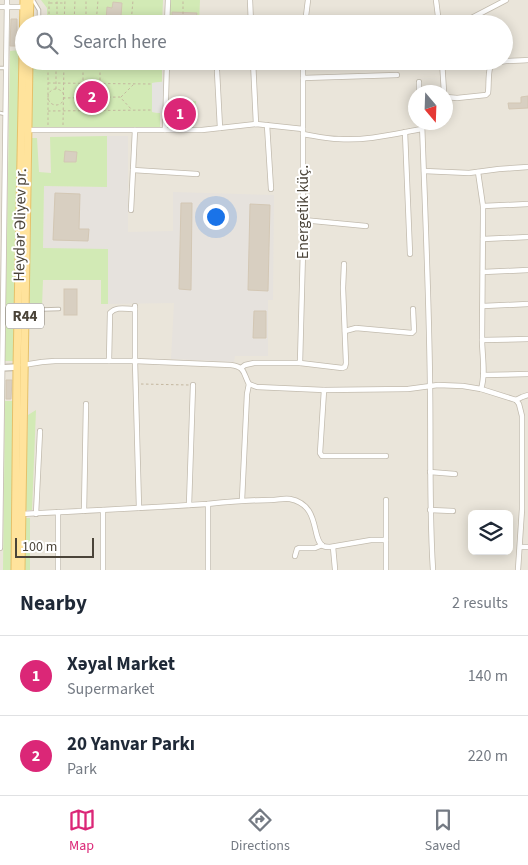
<!DOCTYPE html>
<meta charset="utf-8">
<style>
body{margin:0;font-family:"Source Sans 3",sans-serif;background:#f6f6f7;color:#1f2937}
.controls{position:absolute;right:15px;bottom:15px;display:grid;overflow:hidden;border-radius:8px;box-shadow:0 2px 12px #0003}
.controls button{width:45px;height:45px;display:grid;place-items:center;padding:0;border:0;border-bottom:1px solid #e0e1e3;background:#fff;color:#1f2937;font:25px sans-serif}
.compass{position:absolute;left:408px;top:85px;width:45px;height:45px;border-radius:50%;background:#fff;box-shadow:0 2px 12px #0003;rotate:161deg}
.scale{position:absolute;left:15px;bottom:12px;width:79px;box-sizing:border-box;padding-left:5px;border:2px solid #4b4439;border-top:0;font-size:14px;line-height:18px;white-space:nowrap;color:#4b4439;-webkit-text-stroke:4px #fff;paint-order:stroke}
.you{position:absolute;left:215px;top:216px;width:18px;height:18px;margin:-12px;border:4px solid #fff;border-radius:50%;background:#1a73e8;box-shadow:0 0 0 8px #1a73e833}
.badge{display:grid;place-items:center;width:32px;height:32px;border-radius:50%;background:#db2777;color:#fff;font-size:16px;font-weight:700}
.pin{position:absolute;translate:-50% -50%;border:2px solid #fff;box-shadow:0 1px 5px #0006}
.list{margin:0;padding:0;list-style:none}
h2{display:flex;justify-content:space-between;align-items:center;height:65px;margin:0;padding:0 20px;font-size:21px}
h2 small{font-size:16px;font-weight:400;color:#747a83}
.list li{display:grid;grid-template-columns:32px 1fr auto;gap:15px;align-items:center;box-sizing:border-box;height:80px;padding:0 20px;border-top:1px solid #e0e1e3}
.list b{display:block;font-size:19px;white-space:nowrap}
.list p{margin:0;font-size:16px;white-space:nowrap;color:#747a83}
.list em{font-size:16px;font-style:normal;color:#747a83}
.icon{flex:none;width:28px;height:28px;fill:none;stroke:currentColor;stroke-width:2;stroke-linecap:round;stroke-linejoin:round}
.map{position:relative;flex:none;width:528px;height:570px;overflow:hidden}
.search{position:absolute;background:#fff;box-shadow:0 2px 12px #0003;left:15px;right:15px;top:15px;height:55px;display:flex;align-items:center;gap:12px;box-sizing:border-box;padding:0 18px;border-radius:28px;color:#747a83;font-size:19px}
.sheet{height:225px;background:#fff}
nav{display:flex;justify-content:space-around;align-items:center;box-sizing:border-box;height:70px;border-top:1px solid #e0e1e3;background:#fff;font-size:14px;color:#747a83}
nav a{display:grid;justify-items:center;gap:2px}
nav .on{color:#db2777}
.map>svg:first-child{display:block}
.residential{fill:#eae5da;fill-rule:evenodd}
.industrial{fill:#e6e2dd}
.green{fill:#d2eab5}
.parking{fill:#e5e3e0}
.building{fill:#d8cfc1;stroke:#d3c7b4}
.lines{fill:none;stroke-linecap:round;stroke-linejoin:round}
.service-casing{stroke:#c2bbae;stroke-width:4.5}
.minor-casing{stroke:#c2bbae;stroke-width:6}
.tertiary-casing{stroke:#c2bbae;stroke-width:8}
.primary-casing{stroke:#e6c16a;stroke-width:9}
.path{stroke:#c4b79f;stroke-width:1;stroke-dasharray:2.5 2.5;stroke-linecap:butt}
.service{stroke:#fff;stroke-width:2.5}
.minor{stroke:#fff;stroke-width:4.5}
.tertiary{stroke:#fff;stroke-width:5.5}
.primary{stroke:#ffe39c;stroke-width:7}
.labels{text-anchor:middle;dominant-baseline:central;stroke-width:4;stroke-linejoin:round;paint-order:stroke}
.shield{fill:#fff;stroke:#817c74;stroke-width:1}
.shield-label{font-size:15px;font-weight:bold;fill:#4b4439}
.street-label{font-size:16px;fill:#4b4439;stroke:#fff}
</style>
<div class="map">
<svg width="528" height="570" viewBox="0 0 528 570">
<rect width="100%" height="100%" fill="#f6f3ec"/>
<path class="residential" d="M0,0H528V570H0ZM24,24H504V61H24ZM416,92H446V122H416ZM472,514H509V551H472Z"/>
<path class="industrial" d="M107,136H128V232L173,231V192L274,195L273,300H268V356H235L234,362L171,359L174,303L108,304V249H43L44,186L107,187Z"/>
<g class="green">
<path d="M41,0H163L162,24H47V8Z"/>
<path d="M170,0H200L199,24H169Z"/>
<path d="M20,50L14,361H5L10,51Z"/>
<path d="M32,61H162V82L152,83V112L160,113V127H32Z"/>
<path d="M169,101H196V121H168Z"/>
<path d="M107,136V187L44,186L43,248L108,249V304H101V280H43L42,306L29,307L32,138H37L39,172L51,173L50,137Z"/>
<path d="M5,401H13L11,570H3Z"/>
<path d="M36,410L32,510H25L28,415Z"/>
<rect x="25" y="518" width="5" height="52"/>
</g>
<path class="parking" d="M167,81L166,114L152,112V83Z"/>
<g class="building">
<path d="M113,2L122,3L121,16H119L118,24H111L112,21L106,20L107,7L112,8Z"/>
<path d="M172,12L197,13L196,20L172,19Z"/>
<path d="M11,19H17V46H10Z"/>
<path d="M528,96V108L509,109L508,103H521V97Z"/>
<path d="M177,105H186L185,116H177Z"/>
<path d="M65,151L77,152L76,162H64Z"/>
<path d="M55,193L80,194L79,229H89L88,241L53,240Z"/>
<path d="M181,203H192L191,290L179,289Z"/>
<path d="M250,204L270,205L268,291L248,290Z"/>
<rect x="64" y="289" width="13" height="26"/>
<path d="M254,311H266V338H253Z"/>
<path d="M6,380H12L11,399H6Z"/>
</g>
<g class="lines">
<g class="service-casing">
<g id="service">
<path d="M33,0L39,10V24"/>
<path d="M0,68H6"/>
<path d="M0,113L5,114"/>
<path d="M174,130V108"/>
<path d="M26,310L59,309"/>
</g>
</g>
<g class="minor-casing">
<g id="minor">
<path d="M250,0L251,24"/>
<path d="M436,0L439,24"/>
<path d="M0,7H24"/>
<path d="M167,24L168,0"/>
<path d="M305,24L308,0"/>
<path d="M460,24L506,0"/>
<path d="M253,61L256,124"/>
<path d="M442,61L444,92"/>
<path d="M217,71L220,128"/>
<path d="M303,78L397,75"/>
<path d="M419,82V92"/>
<path d="M446,97L457,98L486,95L488,93C489,85 488,75 490,68C493,59 519,61 528,60"/>
<path d="M422,122C425,210 429,297 430,384C431,446 429,508 433,570"/>
<path d="M267,125L271,189"/>
<path d="M28,130H202L256,124L303,129"/>
<path d="M165,130L167,61"/>
<path d="M405,132L410,254"/>
<path d="M303,134C315,136 327,139 339,139C367,141 394,134 422,129"/>
<path d="M133,170L197,174"/>
<path d="M424,171L469,173L499,169L528,167"/>
<path d="M478,172L483,206V219C483,259 482,299 482,339C482,355 486,374 481,389"/>
<path d="M483,206L528,204"/>
<path d="M131,210L135,130"/>
<path d="M303,220L366,226"/>
<path d="M483,239L528,237"/>
<path d="M483,272L528,270"/>
<path d="M135,306V361L139,508"/>
<path d="M483,306L528,304"/>
<path d="M345,331L356,328L412,333L414,331L413,309"/>
<path d="M482,340L528,339"/>
<path d="M109,361L110,313C116,306 126,309 135,309"/>
<path d="M300,363L303,250V61"/>
<path d="M23,365L42,362L55,361H135L231,365C246,367 243,374 249,384L257,387L324,390L408,389L438,385L463,386L481,389L516,400L519,404L522,416V509L518,570"/>
<path d="M241,368L245,365L254,363H300L342,368L345,367L346,363L343,288L344,264"/>
<path d="M483,375L528,374"/>
<path d="M324,390L320,453L322,456H386"/>
<path d="M516,400L522,397L528,395"/>
<path d="M430,472L455,474"/>
<path d="M242,500L247,394L249,384"/>
<path d="M386,500V570"/>
<path d="M189,505L193,385"/>
<path d="M103,510V570"/>
<path d="M430,510L453,511"/>
<path d="M84,511L86,404"/>
<path d="M21,514C83,511 145,508 207,504C228,502 250,500 271,500C277,500 284,498 290,499C321,505 311,539 323,546C325,547 328,547 330,547L371,540H386"/>
<path d="M36,514L40,431"/>
<path d="M333,547L335,569"/>
<path d="M520,547H528"/>
<path d="M0,548L7,0"/>
<path d="M295,556L297,549L299,548H315L322,545"/>
<path d="M58,570V512"/>
<path d="M208,570V504"/>
</g>
</g>
<g class="tertiary-casing">
<path id="tertiary" d="M0,368L17,367"/>
</g>
<g class="primary-casing">
<g id="primary">
<path d="M29,24L30,0"/>
<path d="M15,570L17,367L24,0"/>
<path d="M21,570L29,61"/>
</g>
</g>
<g class="path">
<path d="M50,3H63"/>
<path d="M49,22H63"/>
<path d="M49,24V0"/>
<path d="M57,24V0"/>
<path d="M64,24L65,0"/>
<path d="M74,24L75,0"/>
<path d="M86,24V0"/>
<path d="M96,24L98,0"/>
<path d="M131,24L133,0"/>
<path d="M183,24V0"/>
<path d="M49,62L100,61"/>
<path d="M48,83L152,84"/>
<path d="M56,89V63"/>
<circle cx="56" cy="97" r="8"/>
<path d="M121,97L134,84"/>
<path d="M63,98L120,97L132,110"/>
<path d="M83,110V62"/>
<path d="M100,110V61"/>
<path d="M48,111L152,110"/>
<path d="M48,125V61"/>
<path d="M63,125L64,61"/>
<path d="M141,384L189,385"/>
</g>
<use href="#service" class="service"/>
<use href="#minor" class="minor"/>
<use href="#tertiary" class="tertiary"/>
<use href="#primary" class="primary"/>
</g>
<g class="labels">
<rect class="shield" x="6" y="303.5" width="38" height="25" rx="4"/>
<g class="shield-label">
<text x="25" y="316">R44</text>
</g>
<g class="street-label">
<text transform="translate(303 212) rotate(-90)">Energetik küç.</text>
<text transform="translate(20 225) rotate(-89)">Heydər Əliyev pr.</text>
</g>
</g>
</svg>
<div class="controls">
<button><svg class="icon" aria-label="layers" viewBox="0 0 24 24"><path d="M12 4l9 5-9 5-9-5zM3 14l9 5 9-5"/></svg></button>
</div>
<svg class="compass" viewBox="-18 -18 36 36"><path d="M0-13l5 13h-10z" fill="#e53935"/><path d="M0 13l5-13h-10z" fill="#747a83"/></svg>
<div class="scale">100 m</div>
<div class="you"></div>
<div class="pin badge" style="left:180px;top:114px">1</div>
<div class="pin badge" style="left:92px;top:97px">2</div>
<div class="search"><svg class="icon" aria-label="search" viewBox="0 0 24 24"><circle cx="10" cy="10" r="6"/><path d="M15 15l6 6"/></svg>Search here</div>
</div>
<section class="sheet">
<h2>Nearby<small>2 results</small></h2>
<ul class="list">
<li><span class="badge">1</span><div><b>Xəyal Market</b><p>Supermarket</p></div><em>140 m</em></li>
<li><span class="badge">2</span><div><b>20 Yanvar Parkı</b><p>Park</p></div><em>220 m</em></li>
</ul>
</section>
<nav>
<a class="on"><svg class="icon" aria-label="map" viewBox="0 0 24 24"><path d="M3 6l6-2 6 2 6-2v14l-6 2-6-2-6 2zM9 4v14M15 6v14"/></svg>Map</a>
<a><svg class="icon" aria-label="directions" viewBox="0 0 24 24"><path d="M12 3l9 9-9 9-9-9zM9 14v-3h6M13 9l2 2-2 2"/></svg>Directions</a>
<a><svg class="icon" aria-label="saved" viewBox="0 0 24 24"><path d="M7 4h10v16l-5-4-5 4z"/></svg>Saved</a>
</nav>
